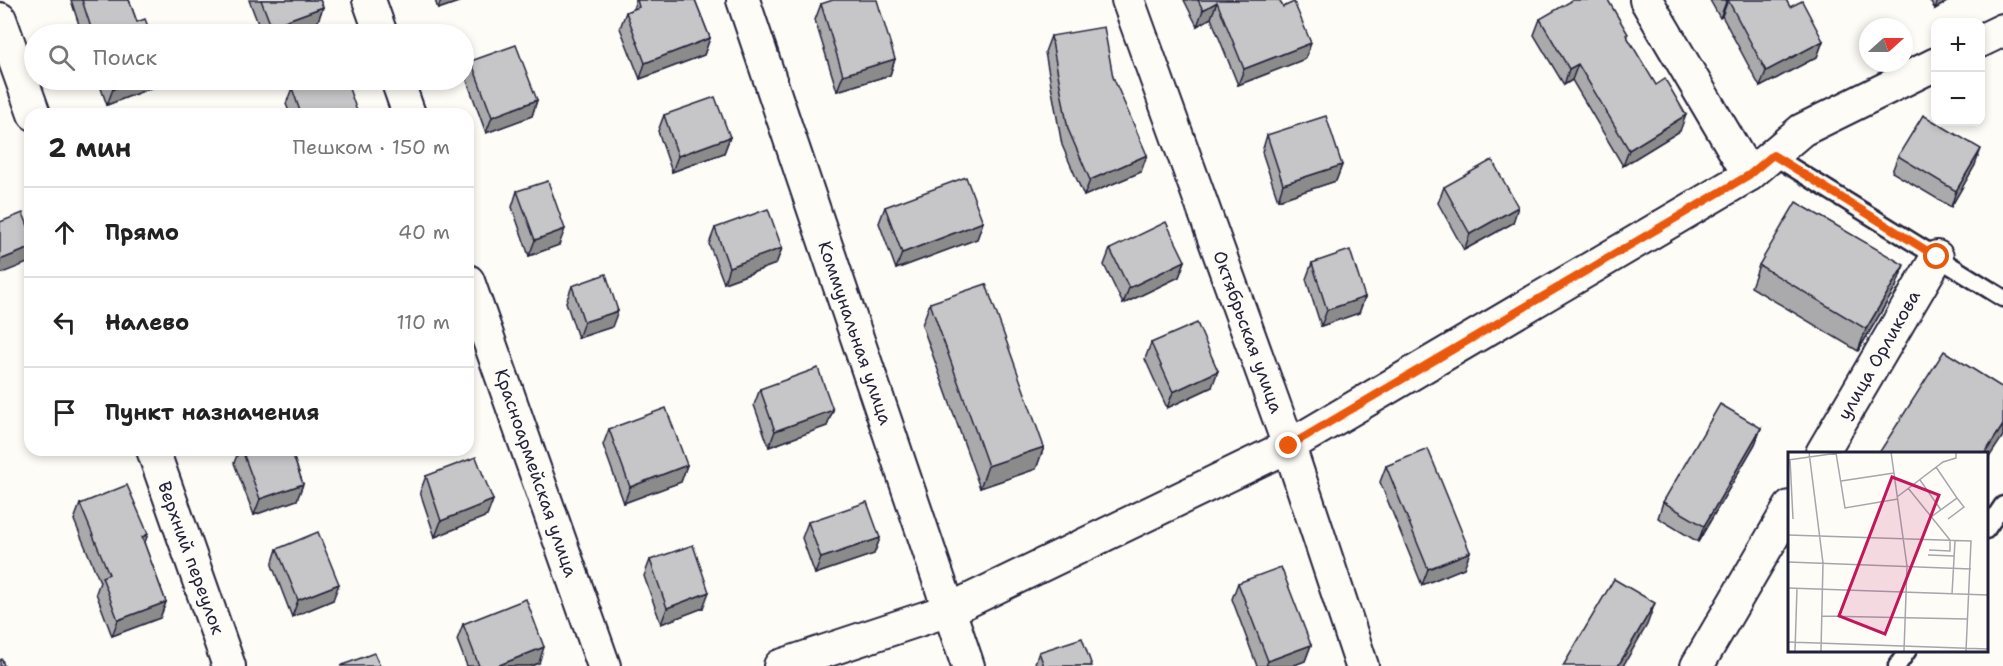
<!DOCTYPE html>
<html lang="ru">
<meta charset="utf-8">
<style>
body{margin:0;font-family:"Shantell Sans",sans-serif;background:#f6f6f6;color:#222}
.controls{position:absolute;right:18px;top:18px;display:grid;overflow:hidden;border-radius:12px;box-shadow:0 3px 9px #0003}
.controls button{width:54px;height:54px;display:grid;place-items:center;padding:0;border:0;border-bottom:2px solid #e0e0e0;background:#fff;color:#222;font:30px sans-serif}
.compass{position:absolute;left:1859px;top:18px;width:54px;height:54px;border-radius:50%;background:#fff;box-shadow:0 3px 9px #0003;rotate:69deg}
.stop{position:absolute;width:18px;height:18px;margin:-14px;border:4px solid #ea580c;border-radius:50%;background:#fff}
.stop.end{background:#ea580c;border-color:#fff;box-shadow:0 2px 6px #0008}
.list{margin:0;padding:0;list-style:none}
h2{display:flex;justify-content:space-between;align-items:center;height:78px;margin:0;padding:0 24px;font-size:26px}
h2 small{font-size:20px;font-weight:400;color:#767676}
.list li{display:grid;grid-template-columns:39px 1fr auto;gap:18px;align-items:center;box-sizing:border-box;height:90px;padding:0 24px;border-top:2px solid #e0e0e0}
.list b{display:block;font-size:22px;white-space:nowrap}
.list em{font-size:20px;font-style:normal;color:#767676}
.icon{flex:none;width:33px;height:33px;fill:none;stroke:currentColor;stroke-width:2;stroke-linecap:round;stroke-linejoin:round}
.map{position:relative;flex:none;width:2003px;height:666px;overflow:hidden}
.search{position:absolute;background:#fff;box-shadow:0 3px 9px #0003;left:24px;top:24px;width:450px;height:66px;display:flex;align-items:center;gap:15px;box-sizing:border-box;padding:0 21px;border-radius:33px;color:#767676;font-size:22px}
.panel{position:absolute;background:#fff;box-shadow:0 3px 9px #0003;left:24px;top:108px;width:450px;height:348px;border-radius:18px}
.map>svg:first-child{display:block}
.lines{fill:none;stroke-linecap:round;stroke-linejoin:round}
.service-casing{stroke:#22223b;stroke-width:21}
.minor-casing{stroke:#22223b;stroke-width:36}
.service{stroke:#fdfcf7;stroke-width:16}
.minor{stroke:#fdfcf7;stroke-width:32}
.wall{fill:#aaaaac;stroke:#22223b;stroke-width:1.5}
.shaded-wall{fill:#8b8b8c;stroke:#22223b;stroke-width:1.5}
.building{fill:#c6c6c8;stroke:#22223b;stroke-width:1.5}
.route{stroke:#ea580c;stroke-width:8}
.labels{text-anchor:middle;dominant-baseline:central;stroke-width:5;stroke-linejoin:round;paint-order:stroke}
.street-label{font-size:18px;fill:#22223b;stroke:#fdfcf7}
.inset-road{fill:none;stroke:#a5a5ac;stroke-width:1.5}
.view{fill:#c2185b;fill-opacity:0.15;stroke:#c2185b;stroke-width:3}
.inset-edge{fill:none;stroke:#22223b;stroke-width:3}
</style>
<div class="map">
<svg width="2003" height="666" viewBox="0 0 2003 666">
<rect width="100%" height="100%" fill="#fdfcf7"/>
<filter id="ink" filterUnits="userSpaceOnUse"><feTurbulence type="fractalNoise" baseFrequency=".0167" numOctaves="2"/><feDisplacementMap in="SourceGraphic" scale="12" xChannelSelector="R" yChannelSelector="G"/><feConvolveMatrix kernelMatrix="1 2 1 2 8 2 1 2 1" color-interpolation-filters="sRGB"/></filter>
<g filter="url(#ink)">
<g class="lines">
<g class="service-casing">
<g id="service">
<path d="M1772,155L2003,298"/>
<path d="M1986,530L2003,505"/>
<path d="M1897,666L1908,650"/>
</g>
</g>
<g class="minor-casing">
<g id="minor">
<path d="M369,0L381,34"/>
<path d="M743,0L968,666"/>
<path d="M1128,0L1289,446L1362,666"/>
<path d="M1646,0L1749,175"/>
<path d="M0,19L34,114"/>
<path d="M1980,41L2003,30"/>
<path d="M397,80L409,114"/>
<path d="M468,281L604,666"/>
<path d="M153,450L229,666"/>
<path d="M1822,453L1937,257"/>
<path d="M780,666L949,610L1289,446L1749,175L1802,130L1936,64"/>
<path d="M1697,666L1790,507"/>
</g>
</g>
<use href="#service" class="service"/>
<use href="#minor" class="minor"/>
</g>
<g class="wall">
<path d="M71,0H129L137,22L151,34H82Z"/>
<path d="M249,0H320L323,7L317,24L287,34H262Z"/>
<path d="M435,0H464L438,9Z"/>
<path d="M636,0H695L710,38L704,55L640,79L620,28L626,12L633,9Z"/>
<path d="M1184,0H1279L1283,7L1311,43L1305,59L1238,85L1211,18L1197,26Z"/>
<path d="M1710,0H1786L1790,7L1823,41L1817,57L1760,87L1722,16L1720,18Z"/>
<path d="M1929,0H1950L1935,9Z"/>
<path d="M821,4L895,59L890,75L837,91L815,20Z"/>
<path d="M1540,19L1627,37L1680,131L1623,166L1572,80L1564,85L1534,35Z"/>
<path d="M1051,36L1113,77L1141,172L1084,196L1062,145L1045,52Z"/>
<path d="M471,61L537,100L532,116L486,133L466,78Z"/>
<path d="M98,80H161L159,85L107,105Z"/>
<path d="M320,84L358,114H290L286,104L292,88Z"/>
<path d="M664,115L730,137L724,153L672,172L658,131Z"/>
<path d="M1267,135L1342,165L1336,181L1278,200L1262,152Z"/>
<path d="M1898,156L1975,165L1951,207L1892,172Z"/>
<path d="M1444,187L1513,223L1464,250L1438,203Z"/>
<path d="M517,191L559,245L529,256L512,207Z"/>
<path d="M885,207L983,222L977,239L896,269L879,223Z"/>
<path d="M715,228L782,248L776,264L724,283L709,244Z"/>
<path d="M1110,249L1185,261L1179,277L1123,304L1104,265Z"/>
<path d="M1312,263L1365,297L1359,313L1321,326L1306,279Z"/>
<path d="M1759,265L1896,287L1858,351L1751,287Z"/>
<path d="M572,286L612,327L578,338L566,302Z"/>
<path d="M930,303L1044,447L1036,469L980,488L922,325Z"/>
<path d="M1151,343L1212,387L1167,408L1145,359Z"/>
<path d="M760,389L833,410L827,426L769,447L754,405Z"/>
<path d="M30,394V414L26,404Z"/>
<path d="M1761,428L1755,444L1698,542L1658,518L1663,502Z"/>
<path d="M609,429L687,465L681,482L624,503L603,445Z"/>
<path d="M239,450H291L303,484L297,500L254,515L234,463Z"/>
<path d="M1386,466L1464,568L1422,585L1380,482Z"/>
<path d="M426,476L493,500L487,516L435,537L420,492Z"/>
<path d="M80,504L148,534L144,543L166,602L160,618L112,636L96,593L100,582L74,520Z"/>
<path d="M808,522L880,538L874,554L815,574L802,538Z"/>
<path d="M277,549L333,600L292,617L272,565Z"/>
<path d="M650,560L703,608L661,624L644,576Z"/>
<path d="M1238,583L1311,645L1305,661L1292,666H1257L1232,599Z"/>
<path d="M463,624L539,663L531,666H467L457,640Z"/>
<path d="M1039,652L1092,666H1034Z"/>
</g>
<g class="shaded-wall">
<path d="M441,0H464L438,9Z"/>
<path d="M1728,0L1722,16L1720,18L1726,2Z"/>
<path d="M1938,0H1950L1935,9Z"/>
<path d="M1217,2L1211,18L1197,26L1203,10Z"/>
<path d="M323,7L317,24L287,34H268L271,26Z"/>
<path d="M710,38L704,55L640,79L645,63Z"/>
<path d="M1823,41L1817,57L1760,87L1766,71Z"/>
<path d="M1311,43L1305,59L1238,85L1244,69Z"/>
<path d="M895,59L890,75L837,91L843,75Z"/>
<path d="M1578,64L1572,80L1564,85L1569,69Z"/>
<path d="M138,80H161L159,85L107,105L113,89Z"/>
<path d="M537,100L532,116L486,133L492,117Z"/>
<path d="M1686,115L1680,131L1623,166L1629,150Z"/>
<path d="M730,137L724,153L672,172L678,156Z"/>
<path d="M1981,149L1975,165L1951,207L1956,191Z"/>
<path d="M1147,155L1141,172L1084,196L1090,180Z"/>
<path d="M1342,165L1336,181L1278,200L1283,184Z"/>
<path d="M1518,207L1513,223L1464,250L1470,234Z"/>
<path d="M983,222L977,239L896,269L902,253Z"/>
<path d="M565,229L559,245L529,256L535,240Z"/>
<path d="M30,248V262L0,274V260Z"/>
<path d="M782,248L776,264L724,283L729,267Z"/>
<path d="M1185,261L1179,277L1123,304L1129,288Z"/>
<path d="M1904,265L1896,287L1858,351L1866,329Z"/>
<path d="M1365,297L1359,313L1321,326L1327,310Z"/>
<path d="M618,311L612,327L578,338L584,322Z"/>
<path d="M1218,371L1212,387L1167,408L1173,392Z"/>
<path d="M833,410L827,426L769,447L775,431Z"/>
<path d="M2003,425V436L1986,462V453H1985Z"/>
<path d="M1761,428L1755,444L1698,542L1704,526Z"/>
<path d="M1044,447L1036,469L980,488L988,466Z"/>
<path d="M687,465L681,482L624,503L630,487Z"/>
<path d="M303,484L297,500L254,515L260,499Z"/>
<path d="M493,500L487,516L435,537L441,521Z"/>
<path d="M148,534L142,550V537Z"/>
<path d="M880,538L874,554L815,574L821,558Z"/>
<path d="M1470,552L1464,568L1422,585L1428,569Z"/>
<path d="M339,584L333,600L292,617L298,600Z"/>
<path d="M709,592L703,608L661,624L667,608Z"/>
<path d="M166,602L160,618L112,636L118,620Z"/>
<path d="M1655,603L1647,625L1623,666H1618Z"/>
<path d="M1311,645L1305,661L1292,666H1266L1268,661Z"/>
<path d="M544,647L539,663L531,666H497Z"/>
</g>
<g class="building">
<path d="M82,0H129L137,22L145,19L151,34H93Z"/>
<path d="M261,0H320L323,7L271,26Z"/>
<path d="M637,0H695L710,38L645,63L626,12L639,7Z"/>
<path d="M833,0H877L895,59L843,75L821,4Z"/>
<path d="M1198,0H1279L1283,7L1294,2L1311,43L1244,69L1217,2L1203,10Z"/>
<path d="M1573,0H1608L1628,34L1626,35L1656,85L1665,79L1686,115L1629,150L1578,64L1569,69L1540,19Z"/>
<path d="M1725,0H1786L1790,7L1802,1L1823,41L1766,71L1728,0L1726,2Z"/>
<path d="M1104,27L1113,77L1147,155L1090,180L1068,129L1051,36Z"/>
<path d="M516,45L537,100L492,117L471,61Z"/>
<path d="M110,80H138L113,89Z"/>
<path d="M317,80H318L320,84L334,80H346L358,114H301L292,88Z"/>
<path d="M715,97L730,137L678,156L664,115Z"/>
<path d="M1923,115L1981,149L1956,191L1898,156Z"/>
<path d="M1326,116L1342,165L1283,184L1267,135Z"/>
<path d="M1492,160L1518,207L1470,234L1444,187Z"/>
<path d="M966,177L983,222L902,253L885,207Z"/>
<path d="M548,181L565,229L535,240L517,191Z"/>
<path d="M1796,202L1904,265L1866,329L1759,265Z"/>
<path d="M768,209L782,248L729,267L715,228Z"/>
<path d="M23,213L30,231V248L0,260V222Z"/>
<path d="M1166,222L1185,261L1129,288L1110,249Z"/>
<path d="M1350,250L1365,297L1327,310L1312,263Z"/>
<path d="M606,274L618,311L584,322L572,286Z"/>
<path d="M986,284L1044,447L988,466L930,303Z"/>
<path d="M1197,323L1218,371L1173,392L1151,343Z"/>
<path d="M1944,351L2003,388V425L1985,453H1879Z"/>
<path d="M818,368L833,410L775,431L760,389Z"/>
<path d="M1720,404L1761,428L1704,526L1663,502Z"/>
<path d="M666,408L687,465L630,487L609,429Z"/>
<path d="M1428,449L1470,552L1428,569L1386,466Z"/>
<path d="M242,450H291L303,484L260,499Z"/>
<path d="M476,457L493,500L441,521L426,476Z"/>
<path d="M127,485L148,534L142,537L166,602L118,620L102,577L109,574L80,504Z"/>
<path d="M867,502L880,538L821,558L808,522Z"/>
<path d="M318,532L339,584L298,600L277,549Z"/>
<path d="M693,545L709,592L667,608L650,560Z"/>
<path d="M1281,567L1311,645L1268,661L1238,583Z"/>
<path d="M1614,579L1655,603L1618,666H1563Z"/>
<path d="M526,599L544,647L497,666H479L463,624Z"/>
<path d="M1082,638L1092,666H1044L1039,652Z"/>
<path d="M374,653L380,666H340Z"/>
<path d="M2,659L4,666H0V660Z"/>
</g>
</g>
<g class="lines" filter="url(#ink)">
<path class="route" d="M1289,446L1749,175L1773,155L1937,257"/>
</g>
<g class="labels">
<g class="street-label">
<text transform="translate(1248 332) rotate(70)">Октябрьская улица</text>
<text transform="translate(855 333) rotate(71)">Коммунальная улица</text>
<text transform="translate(1879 355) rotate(-60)">улица Орликова</text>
<text transform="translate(536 473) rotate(71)">Красноармейская улица</text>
<text transform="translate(191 558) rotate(70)">Верхний переулок</text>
</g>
</g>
<g transform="translate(1788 452)">
<rect width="200" height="200" fill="#fdfcf7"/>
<path class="inset-road" d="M21,0L35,111L33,199M103,0L119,114L116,199M48,1L57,56L110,47M2,7L5,67M0,8L57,0M132,28L153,58M53,29L106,21M120,36L162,88V99L141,98M109,45L155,10L168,6V0M143,65L169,46L148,15M160,67L176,55L169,46M0,83L183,89L178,199M140,103L166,104M0,110L183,117M0,136L200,143M164,142L167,89M34,164L179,167M0,190L200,197M7,199L9,136"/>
<path class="view" d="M104,25L151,43L97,182L51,164Z"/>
<rect width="200" height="200" class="inset-edge"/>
</g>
</svg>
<div class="controls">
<button>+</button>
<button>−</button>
</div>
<svg class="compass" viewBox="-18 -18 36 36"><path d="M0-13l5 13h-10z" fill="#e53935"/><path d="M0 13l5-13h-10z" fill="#767676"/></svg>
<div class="stop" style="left:1937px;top:257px"></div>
<div class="stop end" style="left:1289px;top:446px"></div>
<div class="search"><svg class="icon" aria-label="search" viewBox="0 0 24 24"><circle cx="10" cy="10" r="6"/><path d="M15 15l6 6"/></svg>Поиск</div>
<section class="panel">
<h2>2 мин<small>Пешком · 150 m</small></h2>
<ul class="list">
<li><svg class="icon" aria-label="ahead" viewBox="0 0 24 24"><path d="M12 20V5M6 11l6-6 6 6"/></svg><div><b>Прямо</b></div><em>40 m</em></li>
<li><svg class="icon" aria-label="left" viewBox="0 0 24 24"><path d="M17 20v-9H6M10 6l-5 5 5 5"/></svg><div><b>Налево</b></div><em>110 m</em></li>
<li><svg class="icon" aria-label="arrive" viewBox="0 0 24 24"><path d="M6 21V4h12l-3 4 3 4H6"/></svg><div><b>Пункт назначения</b></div></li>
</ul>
</section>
</div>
